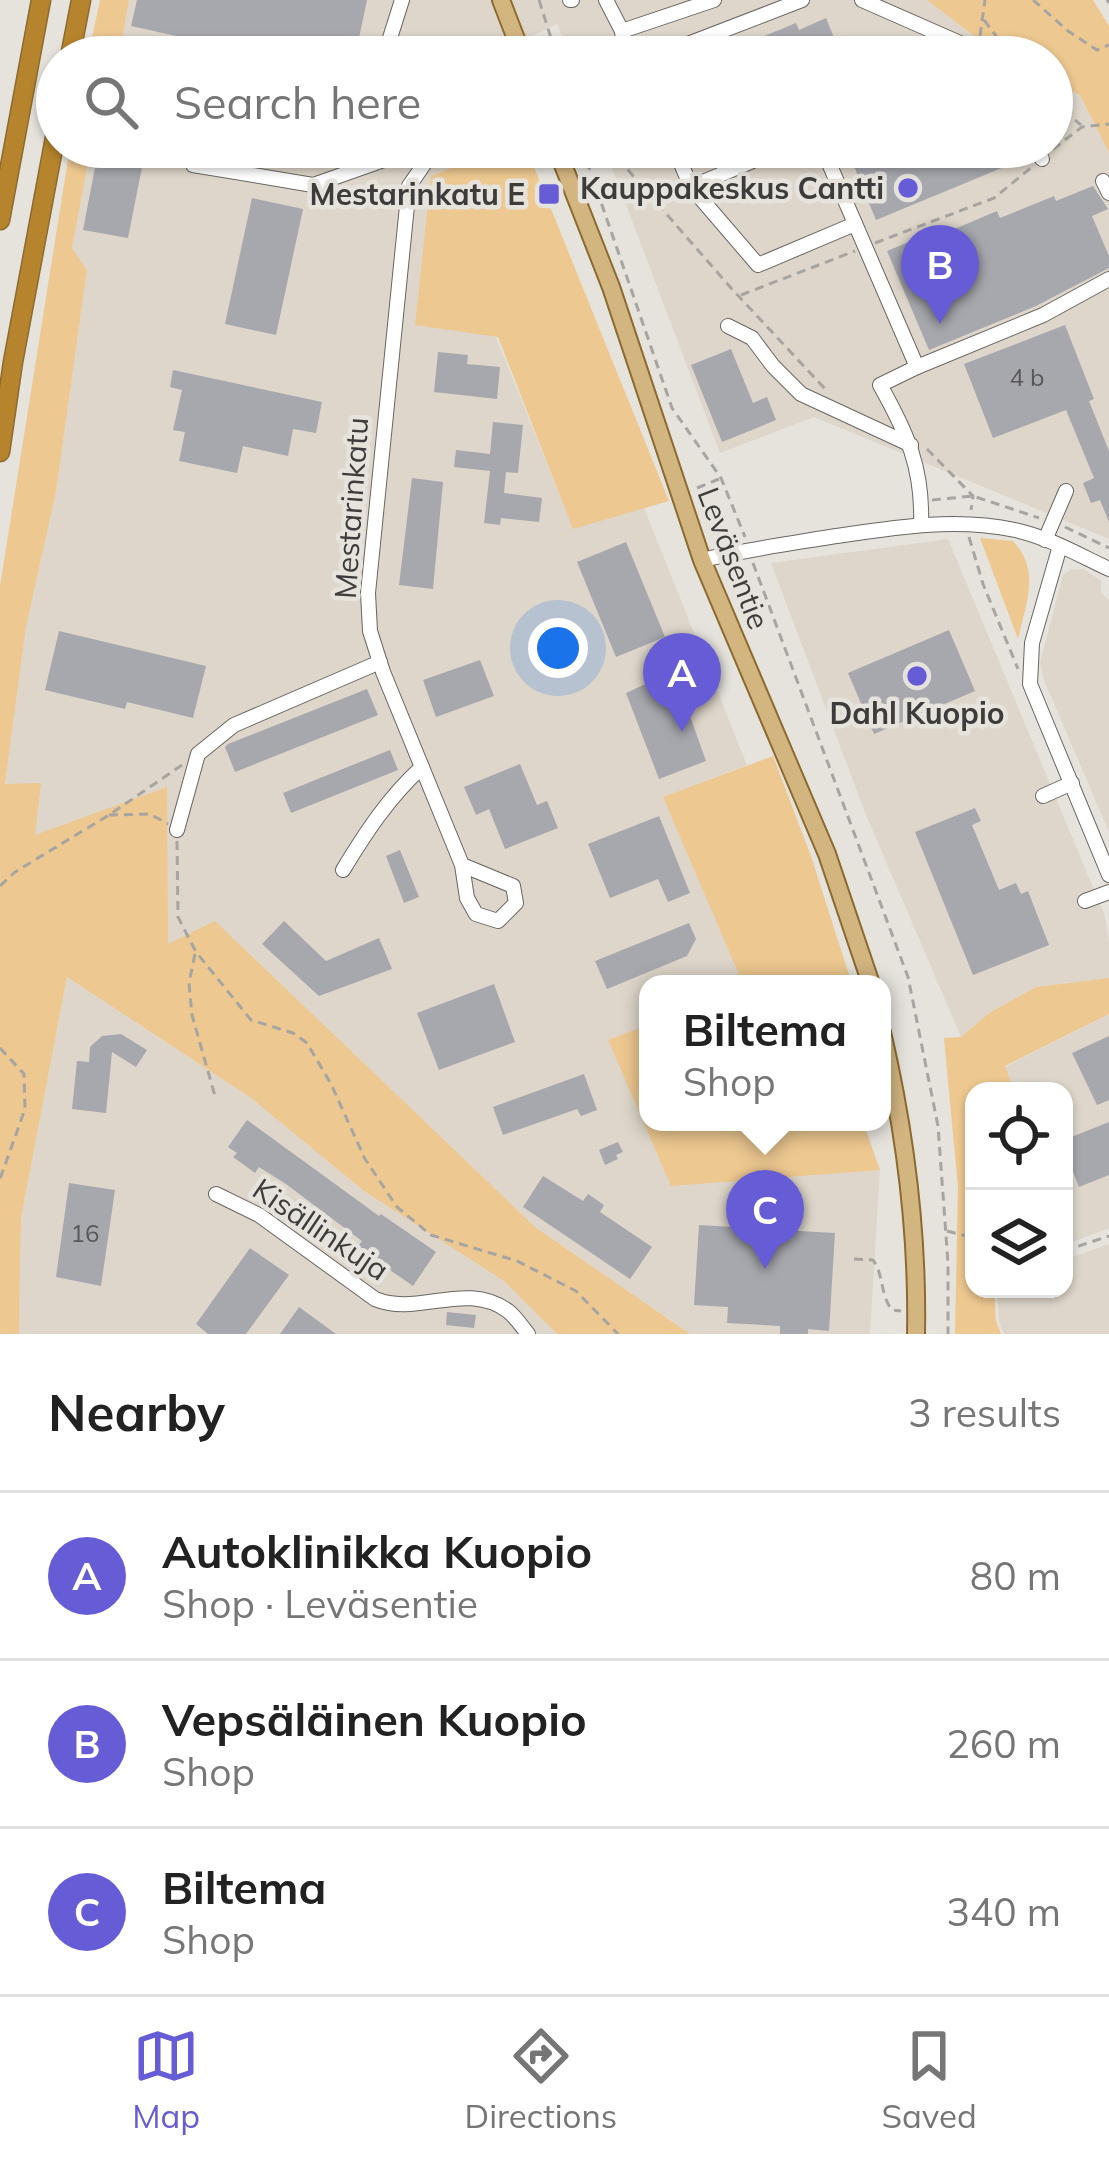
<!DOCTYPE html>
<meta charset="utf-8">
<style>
body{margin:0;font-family:Mulish,sans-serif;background:#f6f6f6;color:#222}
.controls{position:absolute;right:36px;bottom:36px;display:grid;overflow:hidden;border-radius:24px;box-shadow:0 3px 9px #0004}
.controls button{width:108px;height:108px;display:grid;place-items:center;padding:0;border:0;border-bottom:3px solid #e0e0e0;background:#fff;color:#222;font:60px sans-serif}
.you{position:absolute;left:558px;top:648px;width:42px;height:42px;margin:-30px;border:9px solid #fff;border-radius:50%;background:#1a73e8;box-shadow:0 0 0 18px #1a73e833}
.badge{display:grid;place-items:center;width:78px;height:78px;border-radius:50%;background:#665cd5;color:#fff;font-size:39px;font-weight:700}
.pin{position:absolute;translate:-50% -99px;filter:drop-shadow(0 3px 6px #0008)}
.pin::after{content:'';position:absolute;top:63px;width:42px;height:36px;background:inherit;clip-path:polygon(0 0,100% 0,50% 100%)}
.popup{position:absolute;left:639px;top:975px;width:252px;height:156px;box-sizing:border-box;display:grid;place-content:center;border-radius:24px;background:#fff;filter:drop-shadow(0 3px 9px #0005);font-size:39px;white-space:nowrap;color:#767676}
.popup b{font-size:45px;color:#222}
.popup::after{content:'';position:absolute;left:50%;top:100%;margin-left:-24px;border:24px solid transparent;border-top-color:#fff}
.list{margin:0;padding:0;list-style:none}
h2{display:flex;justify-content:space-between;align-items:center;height:156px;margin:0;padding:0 48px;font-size:51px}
h2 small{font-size:39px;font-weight:400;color:#767676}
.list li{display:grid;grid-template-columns:78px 1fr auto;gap:36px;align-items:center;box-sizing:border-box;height:168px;padding:0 48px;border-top:3px solid #e0e0e0}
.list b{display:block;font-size:45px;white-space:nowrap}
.list p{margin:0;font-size:39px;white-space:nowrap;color:#767676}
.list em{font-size:39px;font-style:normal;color:#767676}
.icon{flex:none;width:66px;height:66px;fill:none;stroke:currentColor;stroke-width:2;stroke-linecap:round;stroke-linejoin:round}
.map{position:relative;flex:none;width:1109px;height:1334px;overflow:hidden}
.search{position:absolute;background:#fff;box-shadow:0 3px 9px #0004;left:36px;right:36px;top:36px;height:132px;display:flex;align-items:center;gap:30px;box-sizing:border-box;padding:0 42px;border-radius:66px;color:#767676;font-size:45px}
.sheet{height:660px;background:#fff}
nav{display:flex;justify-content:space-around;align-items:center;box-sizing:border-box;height:168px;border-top:3px solid #e0e0e0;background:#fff;font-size:33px;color:#767676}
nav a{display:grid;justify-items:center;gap:6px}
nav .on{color:#665cd5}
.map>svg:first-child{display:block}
.built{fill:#ded6ca}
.green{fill:#edc890}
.building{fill:#a7a8ae}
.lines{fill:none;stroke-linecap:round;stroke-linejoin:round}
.minor-casing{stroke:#696661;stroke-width:16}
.major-casing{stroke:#8c6b31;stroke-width:20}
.highway-casing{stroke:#8c6b31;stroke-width:21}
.path{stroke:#a7a5a1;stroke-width:3;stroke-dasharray:9 6;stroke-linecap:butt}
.minor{stroke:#fff;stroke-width:14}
.major{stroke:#d3b580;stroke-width:16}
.highway{stroke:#b6842c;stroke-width:18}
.poi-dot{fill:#665cd5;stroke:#e6e3dd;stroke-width:4.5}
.labels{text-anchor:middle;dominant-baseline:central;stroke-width:9;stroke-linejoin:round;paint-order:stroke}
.number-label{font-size:24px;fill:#585757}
.poi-label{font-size:30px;font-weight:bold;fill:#3d3c3a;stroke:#e6e3dd;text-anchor:end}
.street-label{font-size:30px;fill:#3d3c3a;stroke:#e6e3dd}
</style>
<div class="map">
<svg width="1109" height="1334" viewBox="0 0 1109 1334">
<rect width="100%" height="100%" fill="#e6e3dd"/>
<g class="built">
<path d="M129,0H927L991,49L1006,57H570L557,24L501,51L502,57H119Z"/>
<path d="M1052,81L1080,95L1109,153V539L814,417L720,453L604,147H1052Z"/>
<path d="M91,147H504L431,176L573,528L644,508L747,765L664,797L743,984H648V1025L609,1041L671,1185L880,1170L870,1334H690L535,1227L215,922L168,945L34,836L5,785L26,627L56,492L87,270L72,248Z"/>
<path d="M948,539L1105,916L1109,941V978L1036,987L989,1013L961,1037L866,815L771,563Z"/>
<path d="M1084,569L1101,581V593L1109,600V832L1044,680L1040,663L1063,575L1070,570Z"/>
<path d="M67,977L251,1098L364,1191L504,1281L557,1334H19L21,1218Z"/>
<path d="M1109,1014V1228L1070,1243L1064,1226V1091H1014L1005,1067Z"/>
<path d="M1109,1244V1334H1004L999,1323L997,1289H1064V1260Z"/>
</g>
<g class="green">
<path d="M100,0H129L119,57H88Z"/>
<path d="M927,0H1093L1109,26V153L1080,95L1052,81V57H1006L991,49Z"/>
<path d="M70,147H91L72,248L87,270L56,492L26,627L5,784L41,783L35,835L167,787L168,944L215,921L535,1227L690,1334H557L504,1281L364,1191L251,1098L67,977L21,1218L19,1334H0V586Z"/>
<path d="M504,147H526L669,501L573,529L498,337L415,325L431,176Z"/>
<path d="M980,538L1013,541C1041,571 1026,602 1018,639Z"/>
<path d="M773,756L811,856L852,984H743L663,797Z"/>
<path d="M1109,978V1014L1005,1066L1014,1091H974V1289H994L996,1321L1001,1334H955L958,1188L944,1038L961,1037L989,1013L1036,987Z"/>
<path d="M648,1025V1122H863L880,1170L671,1186L608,1040Z"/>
</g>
<g class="building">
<path d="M137,0H367L355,57H187L190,39L131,26Z"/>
<path d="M826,18L842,57H691L740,37L743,45L796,23L799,30Z"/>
<path d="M927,41L934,57H887V56Z"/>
<path d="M99,147H146L128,238L83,230Z"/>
<path d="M694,147H751L702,168Z"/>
<path d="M846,147H1025L1028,157L876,220Z"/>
<path d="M1093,186L1108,209L1092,216L1109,256V268L1036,306L929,350L887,251L943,228L945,233L997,211L1000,218L1054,196L1056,201Z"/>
<path d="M252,198L303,209L276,335L225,324Z"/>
<path d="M1065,325L1094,399L1089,401L1109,451V522L1100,500L1091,503L1083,483L1094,478L1066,410L993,438L964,364Z"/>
<path d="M731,349L753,403L767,397L776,420L722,442L691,365Z"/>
<path d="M438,352L468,355L467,364L500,367L497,399L434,392Z"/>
<path d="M173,370L322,402L316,433L293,429L288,456L243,446L237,473L179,461L185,432L173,430L182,390L170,387Z"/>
<path d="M493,422L523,425L518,473L506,472L504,493L542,498L539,522L501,518L500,525L484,523L490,471L454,467L456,450L490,454Z"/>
<path d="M412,478L443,482L433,589L399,585Z"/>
<path d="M626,542L665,637L616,657L577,562Z"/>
<path d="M949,630L975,691L874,734L848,673Z"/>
<path d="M59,631L206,666L193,718L127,702L125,709L45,690Z"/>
<path d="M480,660L494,696L436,717L423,680Z"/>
<path d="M674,671L706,761L659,779L626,693Z"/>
<path d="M367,689L378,715L235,772L225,747L228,744Z"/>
<path d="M390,750L398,770L291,813L283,793Z"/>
<path d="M520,764L537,805L547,801L558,828L505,849L489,809L476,815L464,787Z"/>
<path d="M975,808L981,821L972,825L999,890L1016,883L1021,894L1028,891L1049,945L973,975L915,832Z"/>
<path d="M659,816L690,893L668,902L658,879L610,898L588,844Z"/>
<path d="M400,850L419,897L404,903L386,856Z"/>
<path d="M284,921L326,961L379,938L392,969L319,996L262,944Z"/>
<path d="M689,923L696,939L687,956L607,989L595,961Z"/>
<path d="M494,984L515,1042L439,1070L417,1013Z"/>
<path d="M121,1034L147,1050L136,1067L112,1052L106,1113L72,1109L77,1061L89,1062L90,1047L102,1036Z"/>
<path d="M1109,1036V1100L1097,1105L1072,1053Z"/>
<path d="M584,1074L597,1110L581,1116L577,1109L503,1135L493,1107Z"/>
<path d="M247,1120L379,1216L381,1214L436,1252L413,1286L357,1247L362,1241L286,1184L259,1167L255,1173L233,1157L237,1153L228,1147Z"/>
<path d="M1109,1122V1175L1079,1187L1064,1149V1140Z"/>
<path d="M618,1142L623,1152L616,1155L618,1159L605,1165L599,1150Z"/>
<path d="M543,1176L583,1201L588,1194L604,1205L600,1212L652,1247L630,1279L523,1207Z"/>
<path d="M69,1183L115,1190L101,1286L56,1277Z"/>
<path d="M699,1225L835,1233L829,1331L808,1329V1334H780V1326L727,1323L728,1307L694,1305Z"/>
<path d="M250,1248L289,1275L246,1334H208L196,1324Z"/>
<path d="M299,1307L336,1334H280Z"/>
<path d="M447,1312L476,1315L474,1328L446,1325Z"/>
</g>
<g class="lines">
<g class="minor-casing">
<g id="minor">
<path d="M570,0H572"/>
<path d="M606,0L622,31L625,57"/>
<path d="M862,0L969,47L978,57"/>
<path d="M622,31L714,0"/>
<path d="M384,57L402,0"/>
<path d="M654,57L802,0"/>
<path d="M436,147L409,186L368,593L370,631L383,672L462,865L467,898L476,914L498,921L516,903L513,886L462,865"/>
<path d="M674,147L691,187L786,147"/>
<path d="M822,147L917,367L880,385C907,433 923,468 921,524"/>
<path d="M1036,147L1042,159"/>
<path d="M193,165L313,185L421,147"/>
<path d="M1103,181L1109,193"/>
<path d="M691,187L758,265L855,224"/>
<path d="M728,326L752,338L773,366L801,394L911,445"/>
<path d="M917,367L1043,315L1109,279"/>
<path d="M1045,540L1066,491"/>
<path d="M1060,546L1032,643L1030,684L1109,875"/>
<path d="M702,560C745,550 787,544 830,537C892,528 953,517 1015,530C1048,537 1079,555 1109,569"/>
<path d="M1043,796L1072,783"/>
<path d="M177,830L198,754L234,725L380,662"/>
<path d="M343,870C366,832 389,797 422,767"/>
<path d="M1085,901L1109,892"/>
<path d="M216,1194L259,1215L375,1299C418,1317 466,1280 508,1311C516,1317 522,1327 528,1334"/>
</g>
</g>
<g class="major-casing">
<g id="major">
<path d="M501,0L523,57"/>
<path d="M556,147L611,287L702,560L827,854L871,984"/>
<path d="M882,1032C905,1131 918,1232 916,1334"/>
</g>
</g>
<g class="highway-casing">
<g id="highway">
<path d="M70,57L81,0"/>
<path d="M0,220L41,0"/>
<path d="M0,452L13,362L57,127"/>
</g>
</g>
<g class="path">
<path d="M539,0L557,57"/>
<path d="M1033,0L1068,31L1097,50L1109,45"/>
<path d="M1107,0L1109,3"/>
<path d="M984,20L1012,57"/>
<path d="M980,36L985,0"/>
<path d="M1052,101L1081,125"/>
<path d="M582,147L672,408L721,478L745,537"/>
<path d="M608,147L731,288L827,391"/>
<path d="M1053,149L1082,127L1109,124"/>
<path d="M875,243L994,198L1032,167"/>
<path d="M741,295L855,251"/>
<path d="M927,449L973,496L971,510"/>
<path d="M697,488L719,479"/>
<path d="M932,500L973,496L1039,518"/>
<path d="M1065,527L1109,548"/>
<path d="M969,537L983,584L1018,669"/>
<path d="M753,563L908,977L938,1126L948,1263V1334"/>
<path d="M109,815L150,814L168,824"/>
<path d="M177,841L178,917L196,952L251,1020L293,1033L307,1043L331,1084L365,1159L397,1207L431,1235L517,1261L576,1291L618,1334"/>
<path d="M0,886L15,872L109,815L182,765"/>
<path d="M195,954L189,983L192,1015L215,1096"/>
<path d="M0,1048L24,1074L25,1109L0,1179"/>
<path d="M947,1231L974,1238"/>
<path d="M1064,1251L1109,1236"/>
<path d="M854,1259L873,1260C884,1275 880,1295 892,1310L901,1311"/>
</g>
<use href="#minor" class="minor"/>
<use href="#major" class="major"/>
<use href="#highway" class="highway"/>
</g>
<g class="poi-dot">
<circle cx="908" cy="188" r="12"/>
<rect x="537" y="182" width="24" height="24" rx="6"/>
<circle cx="917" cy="676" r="12"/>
</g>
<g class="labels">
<g class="number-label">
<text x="1027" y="377">4 b</text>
<text x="85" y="1233">16</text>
</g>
<g class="poi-label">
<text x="884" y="188">Kauppakeskus Cantti</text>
<text x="525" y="194">Mestarinkatu E</text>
<text x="917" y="713" text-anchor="middle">Dahl Kuopio</text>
</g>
<g class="street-label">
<text transform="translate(351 508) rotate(-86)">Mestarinkatu</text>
<text transform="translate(734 558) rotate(69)">Leväsentie</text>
<text transform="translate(321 1229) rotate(34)">Kisällinkuja</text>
</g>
</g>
</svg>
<div class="controls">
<button><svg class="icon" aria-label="locate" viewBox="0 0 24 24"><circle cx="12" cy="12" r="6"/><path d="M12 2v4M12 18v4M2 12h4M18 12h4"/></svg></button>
<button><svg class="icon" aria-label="layers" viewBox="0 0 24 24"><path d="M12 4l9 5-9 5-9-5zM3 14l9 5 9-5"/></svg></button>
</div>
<div class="you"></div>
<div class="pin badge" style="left:682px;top:732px">A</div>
<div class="pin badge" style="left:940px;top:324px">B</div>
<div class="pin badge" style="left:765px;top:1269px">C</div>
<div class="popup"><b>Biltema</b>Shop</div>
<div class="search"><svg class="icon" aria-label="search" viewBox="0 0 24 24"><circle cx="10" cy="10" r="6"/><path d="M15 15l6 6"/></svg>Search here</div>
</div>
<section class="sheet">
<h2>Nearby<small>3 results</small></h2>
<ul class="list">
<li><span class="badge">A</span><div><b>Autoklinikka Kuopio</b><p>Shop · Leväsentie</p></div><em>80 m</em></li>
<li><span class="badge">B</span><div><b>Vepsäläinen Kuopio</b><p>Shop</p></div><em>260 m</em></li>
<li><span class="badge">C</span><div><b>Biltema</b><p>Shop</p></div><em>340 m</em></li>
</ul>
</section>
<nav>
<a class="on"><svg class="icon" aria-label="map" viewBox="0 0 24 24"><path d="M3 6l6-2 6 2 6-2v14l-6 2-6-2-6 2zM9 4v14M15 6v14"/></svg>Map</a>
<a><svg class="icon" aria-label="directions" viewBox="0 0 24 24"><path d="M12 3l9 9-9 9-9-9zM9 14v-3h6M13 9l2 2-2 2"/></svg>Directions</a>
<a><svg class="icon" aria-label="saved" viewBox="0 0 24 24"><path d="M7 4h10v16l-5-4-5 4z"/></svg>Saved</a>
</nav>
